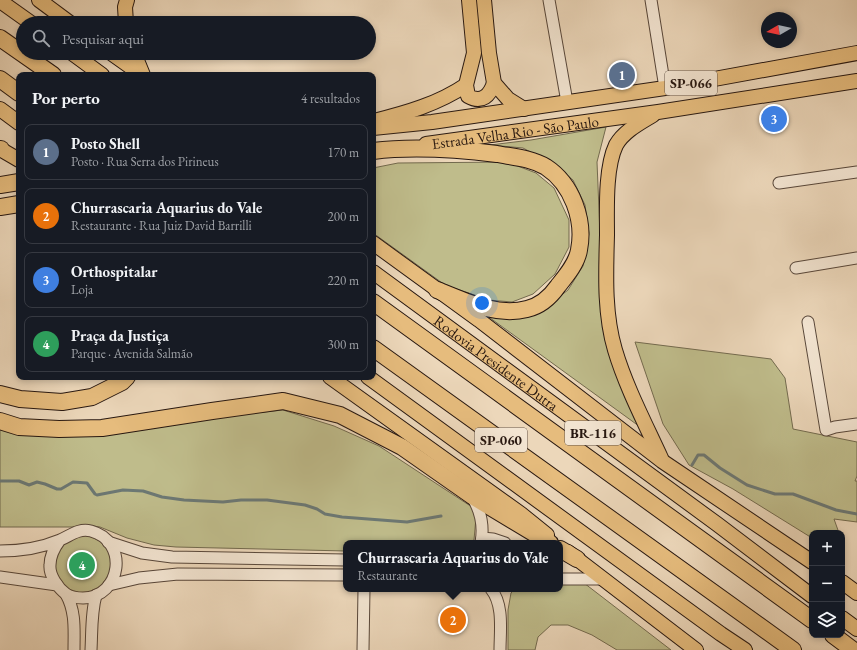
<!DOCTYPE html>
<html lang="pt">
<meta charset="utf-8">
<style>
body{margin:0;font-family:"EB Garamond",serif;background:#242831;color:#f1f3f6}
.controls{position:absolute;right:12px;bottom:12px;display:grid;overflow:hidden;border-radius:8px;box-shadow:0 2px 6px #0003}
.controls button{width:36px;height:36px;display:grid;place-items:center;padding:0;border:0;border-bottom:1px solid #363941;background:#171b24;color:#f1f3f6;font:20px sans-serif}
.compass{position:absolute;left:761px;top:12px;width:36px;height:36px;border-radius:50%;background:#171b24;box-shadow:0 2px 6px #0003;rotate:261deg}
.you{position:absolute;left:482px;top:303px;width:14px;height:14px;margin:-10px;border:3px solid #fff;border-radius:50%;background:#1a73e8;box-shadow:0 0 0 6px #1a73e833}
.badge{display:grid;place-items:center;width:26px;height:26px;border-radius:50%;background:#2563eb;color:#fff;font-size:13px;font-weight:700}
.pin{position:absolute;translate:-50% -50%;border:2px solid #fff;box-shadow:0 1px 4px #0006}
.popup{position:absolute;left:343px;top:540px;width:220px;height:52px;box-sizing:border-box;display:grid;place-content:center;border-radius:8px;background:#171b24;filter:drop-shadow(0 1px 3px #0005);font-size:13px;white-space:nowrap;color:#9ea1a6}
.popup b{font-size:15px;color:#f1f3f6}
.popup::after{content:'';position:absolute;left:50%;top:100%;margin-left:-8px;border:8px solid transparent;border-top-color:#171b24}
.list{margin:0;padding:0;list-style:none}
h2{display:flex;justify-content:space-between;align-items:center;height:52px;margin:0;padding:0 16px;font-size:17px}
h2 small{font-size:13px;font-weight:400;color:#9ea1a6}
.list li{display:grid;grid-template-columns:26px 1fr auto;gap:12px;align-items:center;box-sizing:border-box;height:56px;margin:0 8px 8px;padding:0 8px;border:1px solid #363941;border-radius:8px}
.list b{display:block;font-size:15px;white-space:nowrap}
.list p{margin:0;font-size:13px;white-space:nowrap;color:#9ea1a6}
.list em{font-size:13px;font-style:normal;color:#9ea1a6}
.icon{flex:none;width:22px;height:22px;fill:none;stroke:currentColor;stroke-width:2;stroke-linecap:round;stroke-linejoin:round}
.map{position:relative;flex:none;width:857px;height:650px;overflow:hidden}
.search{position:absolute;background:#171b24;box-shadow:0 2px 6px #0003;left:16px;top:16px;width:360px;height:44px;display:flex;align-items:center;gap:10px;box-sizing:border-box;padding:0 14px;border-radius:22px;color:#9ea1a6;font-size:15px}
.panel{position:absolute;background:#171b24;box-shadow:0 2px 6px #0003;left:16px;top:72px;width:360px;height:308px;border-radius:8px}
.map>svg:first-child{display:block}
.green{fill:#bfbc8b;stroke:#736a4e}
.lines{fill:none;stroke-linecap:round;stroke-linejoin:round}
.stream{stroke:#6c7874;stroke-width:3}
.minor-casing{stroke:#58473a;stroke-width:13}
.major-casing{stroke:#271710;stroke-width:16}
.highway-casing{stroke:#271710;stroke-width:18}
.minor{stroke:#f3e5d2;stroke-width:11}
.major{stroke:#e6bc7d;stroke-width:14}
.highway{stroke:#e6bc7d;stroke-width:16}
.labels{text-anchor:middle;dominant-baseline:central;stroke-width:3;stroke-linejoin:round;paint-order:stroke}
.shield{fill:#f3e5d2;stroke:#64554a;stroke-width:1}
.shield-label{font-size:14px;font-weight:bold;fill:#271710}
.street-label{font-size:15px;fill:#271710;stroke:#f3e5d2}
</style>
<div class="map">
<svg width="857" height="650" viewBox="0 0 857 650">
<rect width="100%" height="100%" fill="#ecd7ba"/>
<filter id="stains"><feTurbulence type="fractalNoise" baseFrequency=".005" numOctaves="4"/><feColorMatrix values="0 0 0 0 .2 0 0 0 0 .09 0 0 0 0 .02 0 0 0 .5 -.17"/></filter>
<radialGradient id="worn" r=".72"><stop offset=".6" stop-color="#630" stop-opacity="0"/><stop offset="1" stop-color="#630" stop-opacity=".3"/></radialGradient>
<g class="green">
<path d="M606,127L597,162L604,330L643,429L486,315L513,319L539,312L568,290L583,266L589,233L585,205L573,180L551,163L523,148L490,145L531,140Z"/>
<path d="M507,162L536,173L554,188L569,220V247L555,274L533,294L512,302L489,300L445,285L373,233V168L398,163Z"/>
<path d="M635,342L771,359L785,378L793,429L857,442V476L855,481H857V522L834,519L839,533H812V538L733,489L689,465L663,424Z"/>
<path d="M283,410L334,426L379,446L472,507L476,517L474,540L470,543H346V551L176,547L154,545L127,538L100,527L86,525L72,527H0V427L207,418Z"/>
<path d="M79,535L89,536L106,544L113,564L107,583L93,594L67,591L54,576L53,558L63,542Z"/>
<path d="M584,583L671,650H617L592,635L568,625H551L538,637L535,650H508V610L511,593L515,589H560V584Z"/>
</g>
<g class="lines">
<g class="stream">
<path d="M692,465L698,455H704L720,468L747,485L775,494H793L836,510L857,514"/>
<path d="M0,481H19L29,485L37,482L45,484L57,489H61L73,482L87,483L95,494L97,495L123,490L143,491L162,497L184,500L223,502L241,500H267L305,505L317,509L325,514L342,517L407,522L441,516"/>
</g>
<g class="minor-casing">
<g id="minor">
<path d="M549,0L567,102"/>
<path d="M651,0L665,88"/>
<path d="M779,183L857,172"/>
<path d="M796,268L857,258"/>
<path d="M808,322L826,430L835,427L857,424"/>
<path d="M472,497C481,511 484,526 481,543"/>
<path d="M482,538L493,539L505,543"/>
<path d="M108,542L142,553L172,557L346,560"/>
<path d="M0,551C20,551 41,548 60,540C70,536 78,528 91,531C129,541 122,597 83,598C78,598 71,597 66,594C58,588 49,575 50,565C50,556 54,548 60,540"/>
<path d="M0,577L57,585"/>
<path d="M560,579H603"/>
<path d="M109,585L139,578L178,574L346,575"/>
<path d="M491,589C504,605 500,631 500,650"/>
<path d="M66,594C76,612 74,630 74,650"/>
<path d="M91,650C92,632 91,613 96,595"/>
<path d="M363,650L364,589"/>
</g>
</g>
<g class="major-casing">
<g id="major">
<path d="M39,0L70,23"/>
<path d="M469,0L474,53L466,85L468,96C482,104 490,95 494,83"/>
<path d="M484,0L489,53L494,83L508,99L524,109"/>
<path d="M0,1L31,23"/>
<path d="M126,23L125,7L127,0"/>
<path d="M72,53L102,75"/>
<path d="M111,53L142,75"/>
<path d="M134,53L143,75"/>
<path d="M0,109L19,123"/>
<path d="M653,115C640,123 624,131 616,145C605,168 607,210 607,235C606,273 604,313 615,350C626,387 645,423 661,458"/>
<path d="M374,121C406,113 438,104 466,85"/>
<path d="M373,128L432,122L665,88L857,53"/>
<path id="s1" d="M426,144L658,112L857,81"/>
<path d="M0,149L19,160"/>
<path d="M373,243L479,320L662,461L812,562"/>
<path id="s2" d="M373,272L717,524L812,596"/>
<path d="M330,377L521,514L547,535"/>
<path d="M368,377L721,634L745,650"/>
<path d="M568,552L696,650"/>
<path d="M842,582L857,593"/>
<path d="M842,618L857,629"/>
</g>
</g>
<g class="highway-casing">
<g id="highway">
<path d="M0,38L53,75"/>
<path d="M0,79L19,93"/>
<path d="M0,149H1"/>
<path d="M373,151C413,146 456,149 497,154C513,157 531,158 546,167C572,184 585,220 579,250C577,263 566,276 558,286C551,296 540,306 527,309C496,317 465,301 437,290"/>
<path d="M0,185L19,182"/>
<path d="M0,207L19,204"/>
<path d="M373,302L812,620"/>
<path d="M373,348L793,650"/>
<path d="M0,394L20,399L62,402L92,397L122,382L127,377"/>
<path d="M0,421L19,427L59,429L102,428L212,411L283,401L340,415L402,447L472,496L550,543"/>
<path d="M560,549L577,559"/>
<path d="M833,635L853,650"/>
</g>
</g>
<use href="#minor" class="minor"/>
<use href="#major" class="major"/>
<use href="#highway" class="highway"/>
</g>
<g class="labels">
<g class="shield">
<rect x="665" y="71" width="52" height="24" rx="3"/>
<rect x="565" y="421" width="56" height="24" rx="3"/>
<rect x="475" y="428" width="52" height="24" rx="3"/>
</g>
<g class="shield-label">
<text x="691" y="83">SP-066</text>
<text x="593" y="433">BR-116</text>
<text x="501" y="440">SP-060</text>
</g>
<g class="street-label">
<text stroke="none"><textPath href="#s1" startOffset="90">Estrada Velha Rio - São Paulo</textPath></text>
<text stroke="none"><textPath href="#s2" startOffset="153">Rodovia Presidente Dutra</textPath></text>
</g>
</g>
<rect width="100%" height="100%" filter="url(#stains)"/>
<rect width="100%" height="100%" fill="url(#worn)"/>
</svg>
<div class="controls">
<button>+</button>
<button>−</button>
<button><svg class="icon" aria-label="layers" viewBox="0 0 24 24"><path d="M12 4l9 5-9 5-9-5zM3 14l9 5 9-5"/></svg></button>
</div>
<svg class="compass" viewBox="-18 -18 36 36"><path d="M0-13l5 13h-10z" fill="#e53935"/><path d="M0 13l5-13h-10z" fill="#9ea1a6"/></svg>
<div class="you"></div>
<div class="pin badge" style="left:622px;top:75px;background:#5c6f8a">1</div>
<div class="pin badge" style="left:453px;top:620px;background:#e8710a">2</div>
<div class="popup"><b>Churrascaria Aquarius do Vale</b>Restaurante</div>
<div class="pin badge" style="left:774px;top:119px;background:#3f7fe0">3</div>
<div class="pin badge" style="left:82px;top:565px;background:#2e9e5b">4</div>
<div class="search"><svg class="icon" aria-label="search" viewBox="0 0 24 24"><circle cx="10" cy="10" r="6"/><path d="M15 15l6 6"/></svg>Pesquisar aqui</div>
<section class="panel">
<h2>Por perto<small>4 resultados</small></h2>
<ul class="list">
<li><span class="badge" style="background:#5c6f8a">1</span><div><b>Posto Shell</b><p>Posto · Rua Serra dos Pirineus</p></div><em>170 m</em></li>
<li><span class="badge" style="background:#e8710a">2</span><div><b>Churrascaria Aquarius do Vale</b><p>Restaurante · Rua Juiz David Barrilli</p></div><em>200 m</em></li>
<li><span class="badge" style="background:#3f7fe0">3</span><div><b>Orthospitalar</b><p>Loja</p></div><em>220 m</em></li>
<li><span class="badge" style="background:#2e9e5b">4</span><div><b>Praça da Justiça</b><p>Parque · Avenida Salmão</p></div><em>300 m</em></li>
</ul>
</section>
</div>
